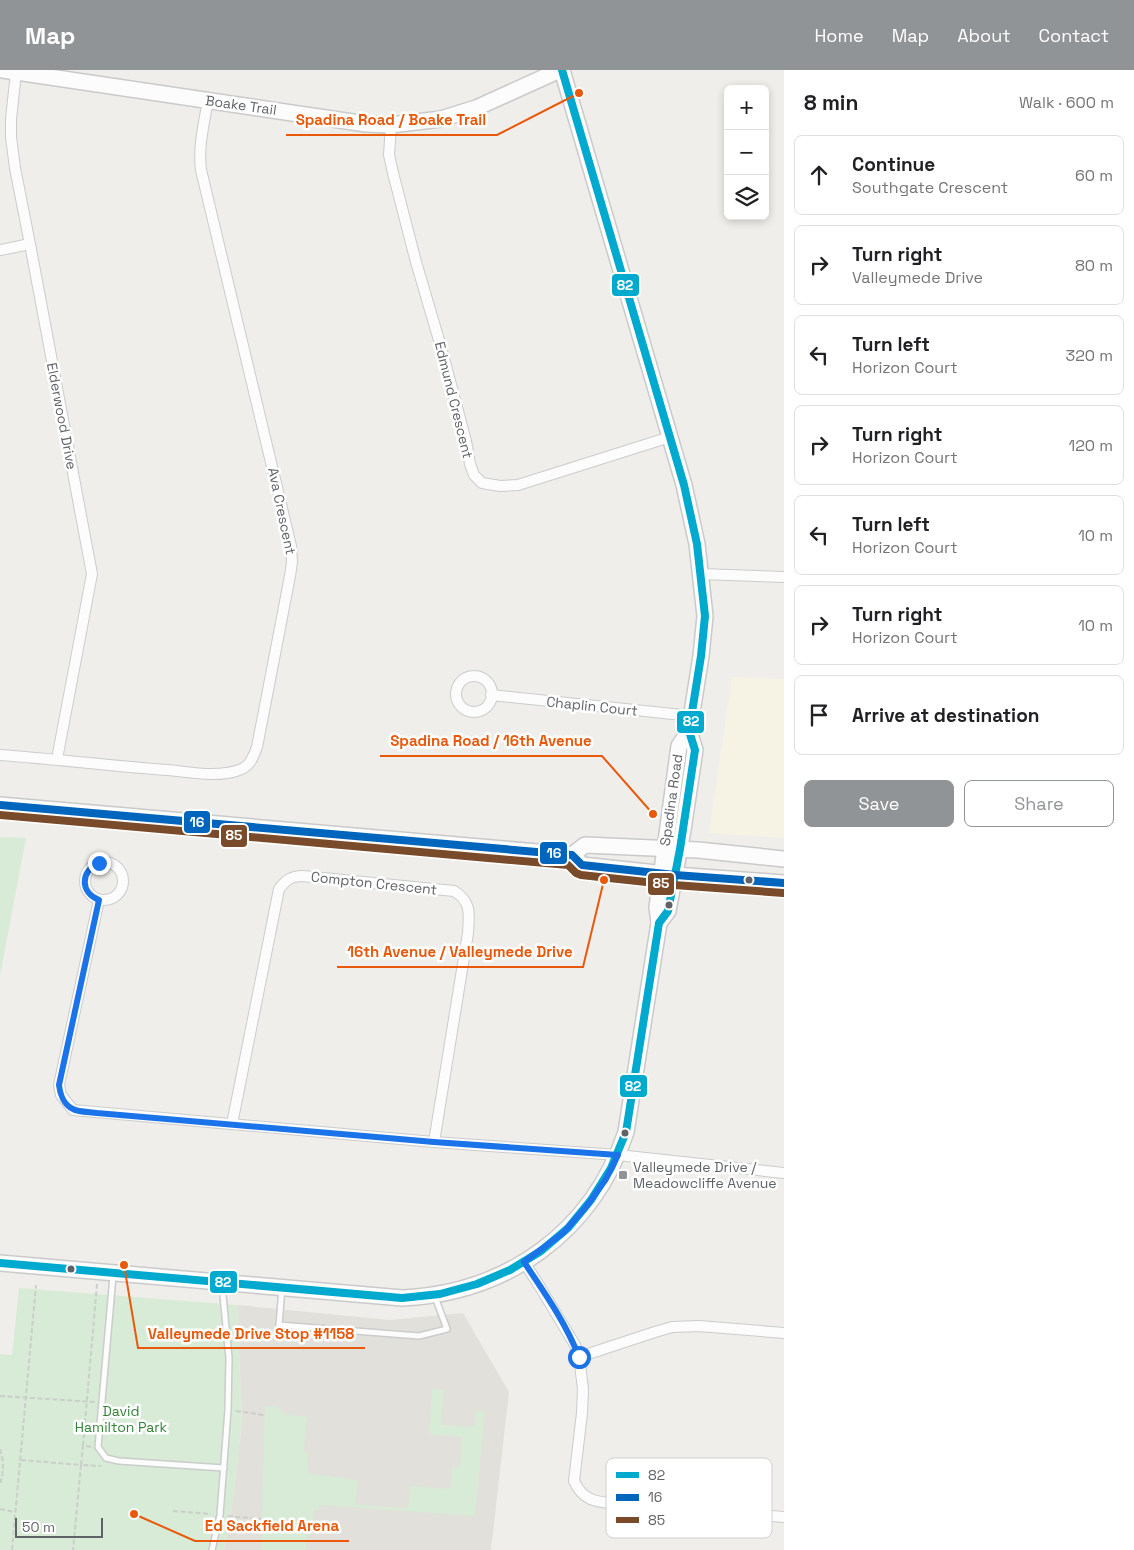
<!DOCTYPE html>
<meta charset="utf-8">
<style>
body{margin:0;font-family:"Space Grotesk",sans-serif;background:#f6f6f6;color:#202124}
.controls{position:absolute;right:15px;top:15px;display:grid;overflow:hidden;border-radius:8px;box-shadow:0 2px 8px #0003}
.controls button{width:45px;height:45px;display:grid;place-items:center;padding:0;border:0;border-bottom:1px solid #e0e0e0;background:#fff;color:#202124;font:25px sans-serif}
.scale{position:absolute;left:15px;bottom:12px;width:88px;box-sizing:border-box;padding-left:5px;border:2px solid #5f6368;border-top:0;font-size:14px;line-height:18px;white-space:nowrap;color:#5f6368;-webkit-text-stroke:4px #fff;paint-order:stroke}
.stop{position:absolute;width:15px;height:15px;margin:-11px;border:4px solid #1a73e8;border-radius:50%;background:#fff}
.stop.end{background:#1a73e8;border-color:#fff;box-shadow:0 1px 5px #0008}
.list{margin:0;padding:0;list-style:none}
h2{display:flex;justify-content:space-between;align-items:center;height:65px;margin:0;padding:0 20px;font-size:21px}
h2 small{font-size:16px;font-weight:400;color:#757577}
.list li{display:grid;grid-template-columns:32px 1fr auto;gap:15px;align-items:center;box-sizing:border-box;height:80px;margin:0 10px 10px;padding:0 10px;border:1px solid #e0e0e0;border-radius:8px}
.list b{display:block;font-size:19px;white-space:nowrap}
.list p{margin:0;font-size:16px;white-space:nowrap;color:#757577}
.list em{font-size:16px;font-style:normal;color:#757577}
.actions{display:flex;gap:10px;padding:15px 20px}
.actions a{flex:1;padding:11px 0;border:1px solid #919496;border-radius:8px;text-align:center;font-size:18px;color:#919496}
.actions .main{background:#919496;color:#fff}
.icon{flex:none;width:28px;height:28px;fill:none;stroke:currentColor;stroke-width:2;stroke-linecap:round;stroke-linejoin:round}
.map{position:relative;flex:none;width:784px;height:1480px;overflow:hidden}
header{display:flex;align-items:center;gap:30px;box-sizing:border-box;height:70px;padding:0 25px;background:#919496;color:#fff}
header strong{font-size:24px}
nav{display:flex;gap:28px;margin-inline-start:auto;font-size:18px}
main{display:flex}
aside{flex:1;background:#fff}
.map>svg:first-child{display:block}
.commercial{fill:#f7f3e4}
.education{fill:#e2e0da}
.green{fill:#d8ebd6}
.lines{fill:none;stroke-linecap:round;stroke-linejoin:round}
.lane-casing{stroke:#cbcccc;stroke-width:8}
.street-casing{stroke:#cbcccc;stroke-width:12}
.secondary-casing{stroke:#cacacb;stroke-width:18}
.path{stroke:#cacfcc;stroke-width:2;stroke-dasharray:5 2.5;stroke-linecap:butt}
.lane{stroke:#fdfcfc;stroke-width:5}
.street{stroke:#fdfcfc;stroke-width:10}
.secondary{stroke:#fdfcfc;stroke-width:15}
.bus-1-casing{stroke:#fff;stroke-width:11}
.bus-2-casing{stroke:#fff;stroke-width:11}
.bus-3-casing{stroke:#fff;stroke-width:11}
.bus-1{stroke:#00a9ce;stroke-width:8}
.bus-2{stroke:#0065bd;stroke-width:8}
.bus-3{stroke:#7a4b2a;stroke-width:8}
.route{stroke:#1a73e8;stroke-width:6}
.bus-dot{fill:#5f6368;stroke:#fff;stroke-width:2}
.poi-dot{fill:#919496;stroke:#fff;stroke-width:2}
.labels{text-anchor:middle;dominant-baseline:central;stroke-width:5;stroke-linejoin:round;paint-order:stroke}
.street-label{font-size:14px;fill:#5f6368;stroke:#fff}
.poi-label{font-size:14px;fill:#5f6368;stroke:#fff;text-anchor:start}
.park-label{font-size:14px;fill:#348238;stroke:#fff}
.key{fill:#fff;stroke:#cfd0d2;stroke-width:1}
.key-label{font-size:14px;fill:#5f6368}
.leader{fill:none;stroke:#e8590c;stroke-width:2}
.callout-dot{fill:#e8590c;stroke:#fff;stroke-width:2}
.callout-label{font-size:15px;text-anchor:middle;font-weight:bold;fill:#e8590c;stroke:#fff;stroke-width:5;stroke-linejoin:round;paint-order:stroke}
.line-badge{stroke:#fff;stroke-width:2}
.badge-label{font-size:14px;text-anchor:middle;font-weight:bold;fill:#fff}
</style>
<header>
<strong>Map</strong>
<nav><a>Home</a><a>Map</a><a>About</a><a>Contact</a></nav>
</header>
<main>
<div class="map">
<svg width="784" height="1480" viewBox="0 0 784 1480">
<rect width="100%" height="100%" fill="#efeeea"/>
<path class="commercial" d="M732,607L784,609V768L709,763Z"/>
<path class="education" d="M237,1235L390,1250L463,1243L509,1322L491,1480H224L231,1446L242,1351Z"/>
<g class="green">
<path d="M0,767L26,768L0,906Z"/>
<path d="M19,1218L237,1235L242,1351L231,1446L224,1480H0V1284L12,1285Z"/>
<path d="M432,1318L444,1320L441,1355L474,1357L476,1341L485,1342L475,1446L319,1435V1440H314L313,1452H308L306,1480H261L265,1336L277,1337L284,1344L307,1347L304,1382L308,1383L307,1403L358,1410L355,1434L408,1439L410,1416L450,1419L452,1397H460L462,1367L429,1364Z"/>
</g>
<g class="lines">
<g class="lane-casing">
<g id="lane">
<path d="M113,1206L98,1377L106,1388L119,1391L224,1398"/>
<path d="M282,1218L279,1255L419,1266L447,1259L435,1227"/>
<path d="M212,1480L220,1445L228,1340L229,1288L222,1215"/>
</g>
</g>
<g class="street-casing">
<g id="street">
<path d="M16,2L11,49V67L15,98L30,174L92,504L57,689"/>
<path d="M391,55L389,85L393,103L416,192L441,277L466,371L470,394L474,405L482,413L500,416L518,415L670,367"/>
<path d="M0,180L30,174"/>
<path d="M701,504L784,507"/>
<circle cx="474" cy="624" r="18"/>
<path d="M491,625L692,646"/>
<path d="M0,685C56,689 111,696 167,700C190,702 217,708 239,700C250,697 253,687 257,677L290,506L292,492L291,476L201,100C198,77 204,53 208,30"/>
<circle cx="104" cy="811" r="19"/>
<path d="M99,830L59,1015L61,1025L73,1040L434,1072L618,1085L784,1103"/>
<path d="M232,1054L279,819C286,810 291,806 303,806L454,821C472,832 469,844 468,863L434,1072"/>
<path d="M524,1192L540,1217L575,1275L579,1287L583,1319L582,1343L574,1411C584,1433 599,1432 621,1434L784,1447"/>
<path d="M579,1287L655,1262L672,1257L699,1256L784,1263"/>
</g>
</g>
<g class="secondary-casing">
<g id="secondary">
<path d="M3,0L366,54L391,55L441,49L476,38L560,0"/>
<path d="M0,735L572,785L582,795L675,805L784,813"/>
<path d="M572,785L585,775L698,780L784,789"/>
<path d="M659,853L668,841L683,760L695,680L689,661"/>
<path d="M0,1193L402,1228C507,1223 592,1163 626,1062L659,853L657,837L679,676L689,661L701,586L705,546L697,474L684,415L562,0"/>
</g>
</g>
<g class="path">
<path d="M0,1326L95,1332"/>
<path d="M236,1341L264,1345"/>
<path d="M83,1375L81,1395L101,1396"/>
<path d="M91,1377L83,1375L97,1214"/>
<path d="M0,1379C4,1391 4,1402 0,1413"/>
<path d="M21,1390L81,1395L73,1480"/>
<path d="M0,1439L15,1442"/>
<path d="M173,1441L211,1444"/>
<path d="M228,1446L261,1449"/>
<path d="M12,1480L36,1215"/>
</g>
<use href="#lane" class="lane"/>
<use href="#street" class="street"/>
<use href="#secondary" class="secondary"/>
<g class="bus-1-casing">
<path id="bus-1" d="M0,1193L402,1228L440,1224L477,1214L510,1200L541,1181L568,1158L591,1130L611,1098L626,1062L659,853L668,841L680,779L695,680L689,661L701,586L705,546L697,474L684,415L562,0"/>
</g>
<g class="bus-2-casing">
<path id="bus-2" d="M0,735L572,785L582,795L675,805L784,813"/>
</g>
<g class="bus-3-casing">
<path id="bus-3" d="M0,745L568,795L576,803L581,805L674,815L783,823"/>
</g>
<use href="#bus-1" class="bus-1"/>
<use href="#bus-2" class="bus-2"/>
<use href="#bus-3" class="bus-3"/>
</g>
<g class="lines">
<path class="route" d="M99,793C80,802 80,822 99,830L59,1015C60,1024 64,1035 73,1039C77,1042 91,1042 97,1043L434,1072L618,1085L606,1109L586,1137L563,1163L524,1192C544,1222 566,1253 579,1287"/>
</g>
<g class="bus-dot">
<circle cx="749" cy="810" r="4.5"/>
<circle cx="669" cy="835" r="4.5"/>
<circle cx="625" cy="1063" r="4.5"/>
<circle cx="71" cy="1199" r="4.5"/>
</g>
<rect class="poi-dot" x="618" y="1100" width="10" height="10" rx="2.5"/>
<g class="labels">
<g class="street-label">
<text transform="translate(241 35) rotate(8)">Boake Trail</text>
<text transform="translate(454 330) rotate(76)">Edmund Crescent</text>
<text transform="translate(62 346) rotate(79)">Elderwood Drive</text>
<text transform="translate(282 441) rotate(78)">Ava Crescent</text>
<text transform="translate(592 636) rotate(6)">Chaplin Court</text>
<text transform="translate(671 730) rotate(-82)">Spadina Road</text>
<text transform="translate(374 813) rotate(6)">Compton Crescent</text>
</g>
<g class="poi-label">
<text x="633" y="1097">Valleymede Drive /<tspan x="633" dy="16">Meadowcliffe Avenue</tspan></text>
</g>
<g class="park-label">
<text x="121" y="1341">David<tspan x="121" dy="16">Hamilton Park</tspan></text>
</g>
</g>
<rect x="606" y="1388" width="166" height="80" rx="8" class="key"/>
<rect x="616" y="1402" width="23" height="6" fill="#00a9ce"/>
<rect x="616" y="1424" width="23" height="7" fill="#0065bd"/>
<rect x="616" y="1447" width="23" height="6" fill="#7a4b2a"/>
<g class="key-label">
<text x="648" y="1410">82</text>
<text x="648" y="1432">16</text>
<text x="648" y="1455">85</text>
</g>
<path class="leader" d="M579 23L497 65H286M653 744L602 686H380M604 810L583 897H337M124 1195L138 1278H365M134 1444L195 1471H349"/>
<g class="callout-dot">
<circle cx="579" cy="23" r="5"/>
<circle cx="653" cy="744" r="5"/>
<circle cx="604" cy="810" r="5"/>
<circle cx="124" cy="1195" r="5"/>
<circle cx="134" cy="1444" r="5"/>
</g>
<g class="callout-label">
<text x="391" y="55">Spadina Road / Boake Trail</text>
<text x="491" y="676">Spadina Road / 16th Avenue</text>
<text x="460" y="887">16th Avenue / Valleymede Drive</text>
<text x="251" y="1269">Valleymede Drive Stop #1158</text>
<text x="272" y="1461">Ed Sackfield Arena</text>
</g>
<g class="line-badge">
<rect x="611" y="203" width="29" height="24" rx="5" fill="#00a9ce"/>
<rect x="676" y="640" width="29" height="24" rx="5" fill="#00a9ce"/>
<rect x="183" y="740" width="28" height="24" rx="5" fill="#0065bd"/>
<rect x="220" y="754" width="28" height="24" rx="5" fill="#7a4b2a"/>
<rect x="539" y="771" width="29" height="24" rx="5" fill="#0065bd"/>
<rect x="647" y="802" width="28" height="24" rx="5" fill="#7a4b2a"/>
<rect x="619" y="1004" width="29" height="24" rx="5" fill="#00a9ce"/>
<rect x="209" y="1200" width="29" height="24" rx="5" fill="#00a9ce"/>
</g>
<g class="badge-label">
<text x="625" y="220">82</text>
<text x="691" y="656">82</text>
<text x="197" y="757">16</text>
<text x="234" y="770">85</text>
<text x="554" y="788">16</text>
<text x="661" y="818">85</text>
<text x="633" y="1021">82</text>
<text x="223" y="1217">82</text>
</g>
</svg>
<div class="controls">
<button>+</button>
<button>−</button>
<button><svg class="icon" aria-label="layers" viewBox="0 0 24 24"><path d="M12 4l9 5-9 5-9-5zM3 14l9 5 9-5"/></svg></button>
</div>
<div class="scale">50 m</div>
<div class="stop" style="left:579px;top:1287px"></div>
<div class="stop end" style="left:99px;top:793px"></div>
</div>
<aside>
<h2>8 min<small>Walk · 600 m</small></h2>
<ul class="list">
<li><svg class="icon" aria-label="ahead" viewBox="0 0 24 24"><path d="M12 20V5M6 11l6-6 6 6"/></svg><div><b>Continue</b><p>Southgate Crescent</p></div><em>60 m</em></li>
<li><svg class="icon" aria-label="right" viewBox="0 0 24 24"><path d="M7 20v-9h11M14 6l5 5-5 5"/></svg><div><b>Turn right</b><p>Valleymede Drive</p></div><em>80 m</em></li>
<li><svg class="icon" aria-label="left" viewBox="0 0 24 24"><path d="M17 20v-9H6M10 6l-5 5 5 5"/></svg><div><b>Turn left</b><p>Horizon Court</p></div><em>320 m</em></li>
<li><svg class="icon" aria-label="right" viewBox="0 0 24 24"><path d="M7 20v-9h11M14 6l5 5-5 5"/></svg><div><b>Turn right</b><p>Horizon Court</p></div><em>120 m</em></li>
<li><svg class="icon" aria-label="left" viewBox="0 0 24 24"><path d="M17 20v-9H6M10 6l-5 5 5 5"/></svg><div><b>Turn left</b><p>Horizon Court</p></div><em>10 m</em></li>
<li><svg class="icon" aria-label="right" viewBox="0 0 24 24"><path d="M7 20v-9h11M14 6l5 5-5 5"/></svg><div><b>Turn right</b><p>Horizon Court</p></div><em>10 m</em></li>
<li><svg class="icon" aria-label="arrive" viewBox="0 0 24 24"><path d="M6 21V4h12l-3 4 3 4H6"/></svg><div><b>Arrive at destination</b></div></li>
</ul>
<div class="actions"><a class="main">Save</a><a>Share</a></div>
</aside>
</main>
